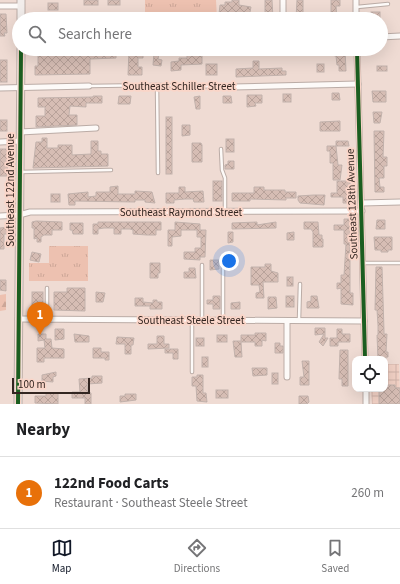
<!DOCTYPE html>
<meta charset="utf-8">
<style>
body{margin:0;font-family:"Source Sans 3",sans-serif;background:#f2f2f2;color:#202124}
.controls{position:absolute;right:12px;bottom:12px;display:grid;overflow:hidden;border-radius:8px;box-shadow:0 4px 16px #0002}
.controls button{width:36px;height:36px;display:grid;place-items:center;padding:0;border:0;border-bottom:1px solid #e0e0e0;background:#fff;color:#202124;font:20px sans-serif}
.scale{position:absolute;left:12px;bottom:10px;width:78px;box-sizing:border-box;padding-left:4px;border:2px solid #332621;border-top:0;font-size:11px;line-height:14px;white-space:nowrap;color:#332621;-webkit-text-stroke:3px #fad5c8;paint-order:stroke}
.you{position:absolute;left:229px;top:261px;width:14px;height:14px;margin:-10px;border:3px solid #fff;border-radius:50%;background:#1a73e8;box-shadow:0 0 0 6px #1a73e833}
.badge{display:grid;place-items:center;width:26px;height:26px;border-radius:50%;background:#111827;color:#fff;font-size:13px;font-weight:700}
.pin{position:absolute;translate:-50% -33px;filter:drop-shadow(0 1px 2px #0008)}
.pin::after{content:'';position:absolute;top:21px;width:14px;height:12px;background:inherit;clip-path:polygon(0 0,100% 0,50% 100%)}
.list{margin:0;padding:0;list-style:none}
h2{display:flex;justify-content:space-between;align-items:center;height:52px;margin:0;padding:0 16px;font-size:17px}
h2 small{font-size:13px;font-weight:400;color:#757577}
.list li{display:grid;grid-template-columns:26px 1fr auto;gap:12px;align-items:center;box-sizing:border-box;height:72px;padding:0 16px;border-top:1px solid #e0e0e0}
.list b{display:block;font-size:15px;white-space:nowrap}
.list p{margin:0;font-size:13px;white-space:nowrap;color:#757577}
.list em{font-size:13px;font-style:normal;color:#757577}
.icon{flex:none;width:22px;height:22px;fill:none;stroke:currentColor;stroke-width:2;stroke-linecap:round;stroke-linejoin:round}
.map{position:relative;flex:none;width:400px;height:404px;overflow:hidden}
.search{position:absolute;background:#fff;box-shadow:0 4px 16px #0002;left:12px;right:12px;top:12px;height:44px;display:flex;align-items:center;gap:10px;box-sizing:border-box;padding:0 14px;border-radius:22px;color:#757577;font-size:15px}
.sheet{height:124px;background:#fff}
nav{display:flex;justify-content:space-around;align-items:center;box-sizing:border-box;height:56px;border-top:1px solid #e0e0e0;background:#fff;font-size:11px;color:#757577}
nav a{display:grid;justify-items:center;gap:2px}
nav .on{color:#111827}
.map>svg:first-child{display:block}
.industrial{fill:url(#industrial-grid)}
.grass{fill:url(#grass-tufts)}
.forest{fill:url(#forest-firs)}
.building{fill:url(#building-cross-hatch);stroke:#c2b2ac}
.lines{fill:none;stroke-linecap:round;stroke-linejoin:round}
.lane-casing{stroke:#bbaca6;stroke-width:4.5}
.street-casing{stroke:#bbaca6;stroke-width:7}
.secondary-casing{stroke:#bbaca6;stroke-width:9}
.lane{stroke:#fdfaf8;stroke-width:2.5}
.street{stroke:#fdfaf8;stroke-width:5}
.secondary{stroke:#f2edeb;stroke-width:7}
.cycleway-casing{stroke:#fad5c8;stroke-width:6}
.cycleway{stroke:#1b5e20;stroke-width:4}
.labels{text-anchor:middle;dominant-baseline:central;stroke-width:3.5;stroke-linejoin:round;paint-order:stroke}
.street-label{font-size:11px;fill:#332621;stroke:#fad5c8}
</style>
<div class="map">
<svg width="400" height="404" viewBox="0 0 400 404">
<defs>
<pattern id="industrial-grid" width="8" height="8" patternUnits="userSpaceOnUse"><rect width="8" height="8" fill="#f2d1c5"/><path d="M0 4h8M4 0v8" fill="none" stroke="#d0b3a9"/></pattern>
<pattern id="grass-tufts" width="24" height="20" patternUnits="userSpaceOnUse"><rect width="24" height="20" fill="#edc1b0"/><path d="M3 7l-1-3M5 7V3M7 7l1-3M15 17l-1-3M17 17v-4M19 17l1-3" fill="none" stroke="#cca697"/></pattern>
<pattern id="forest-firs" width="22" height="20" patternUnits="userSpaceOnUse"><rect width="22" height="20" fill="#edc1b0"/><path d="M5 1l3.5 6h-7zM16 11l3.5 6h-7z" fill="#cca697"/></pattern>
<pattern id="building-cross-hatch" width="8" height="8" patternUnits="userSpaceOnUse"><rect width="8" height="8" fill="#d6bdb4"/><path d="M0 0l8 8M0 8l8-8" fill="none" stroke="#b8a29a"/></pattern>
</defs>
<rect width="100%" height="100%" fill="#efdbd3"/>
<path class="industrial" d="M385,364H399L400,404H372L371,389H385Z"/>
<g class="grass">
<path d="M145,0H216L217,19H145Z"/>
<path d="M49,246H88V281H29V263H49Z"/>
</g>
<path class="forest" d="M6,294V310L0,311V295Z"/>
<g class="building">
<rect x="84" y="0" width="14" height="5"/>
<rect x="108" y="0" width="12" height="5"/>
<path d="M232,0H239V5L251,7L249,17L219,14L220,5H225V2H232Z"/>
<path d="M265,0H272L273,19H258V14H265Z"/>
<path d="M297,0H303V15H310V19H296Z"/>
<path d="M331,0H340V6H336L337,19H331Z"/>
<rect x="48" y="3" width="10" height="7"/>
<rect x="371" y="12" width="9" height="7"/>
<path d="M0,14H6L7,33H4L5,36H0Z"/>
<path d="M143,49V58H138V67H142V75H128L129,50Z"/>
<path d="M299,49H324V54L299,55Z"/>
<path d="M331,49H345L346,71H339V65H337L336,56L331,55Z"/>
<path d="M116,50V58L90,59V74L35,75V66H38V52Z"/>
<path d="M154,53L159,54L158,59L162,60L161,66L153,65Z"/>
<path d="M187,55H202V64L181,65V70L171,71V62L179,61V58H187Z"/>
<rect x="0" y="60" width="7" height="22"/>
<path d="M253,61H259V69L282,68V71H286V75L236,77V69L253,68Z"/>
<rect x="206" y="64" width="11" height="11"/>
<rect x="317" y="64" width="7" height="8"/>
<rect x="377" y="66" width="10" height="5"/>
<path d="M372,91H386V102H373Z"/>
<path d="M332,93H339L340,100H332Z"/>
<rect x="283" y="94" width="8" height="8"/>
<path d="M247,95H262V103H255L256,106L247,107Z"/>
<path d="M93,96H102V103H86V107L70,106L69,115H77V125L36,127V116H45V107H38V98L93,97Z"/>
<path d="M119,96H131L130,104H118Z"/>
<path d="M200,96V109H196L194,97Z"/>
<path d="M223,96H231L232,103H223Z"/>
<path d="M373,112H382L380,123H374Z"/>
<rect x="166" y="117" width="6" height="57"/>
<rect x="0" y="120" width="7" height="11"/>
<path d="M340,121V131H320V122Z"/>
<path d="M182,125H190V135L182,136Z"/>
<path d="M374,131H384L383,157H387V166H384V178H379L380,187H384V192H375Z"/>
<path d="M42,138H47V148H58V145H72V155L91,154V141H98V151H101V154H108V166L33,168L36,142H42Z"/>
<rect x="226" y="139" width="8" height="13"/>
<path d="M336,141H348L349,146H336Z"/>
<path d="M192,143H201L202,145V162H192Z"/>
<path d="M327,146H336L338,165H342L340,180H333V163H330V151H327Z"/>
<path d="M0,149H8L7,176H0Z"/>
<path d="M228,161H234V169H225V165L228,164Z"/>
<rect x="213" y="181" width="9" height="20"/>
<path d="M337,181H350V203H343V197H331V193H337Z"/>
<path d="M118,186V194H135V191L152,192L155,203L145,202V200H135V202L75,201V205H69L68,194L88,192V197L96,196V192H110V187Z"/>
<path d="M179,187H185V192L203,191L204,202H194L193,199H185L174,200V203H166V193H179Z"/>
<path d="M254,187H264V190H285V192H296V198H286V200L250,199V201H232V193H254Z"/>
<rect x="51" y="194" width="9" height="8"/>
<path d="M314,195H325L324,205L300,203L298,200V196Z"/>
<path d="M344,219H350V293H353V305L341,304V288L337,289V283H341V275H344L346,244H344V230H334V225H344Z"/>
<path d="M377,220H385V229H376Z"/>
<path d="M36,221L62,222V230H52V235H44L41,237V242H37V238L34,239V228H32V222Z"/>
<path d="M98,222H161V230H156V235H147L133,234V230L130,229H121V234H114V228H104L98,229V234H93V224H98Z"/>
<path d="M175,222L200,224V230H206L205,257H200V260L184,259V252H195V248H201V237H197V230H181V236L172,237V246H168V230H175Z"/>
<path d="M257,222V225L276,222V228L232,229V223Z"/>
<path d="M304,222H318L319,235H322V239H323V247H313V232L311,229H304Z"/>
<path d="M70,223H83V234H73L72,230H70Z"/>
<path d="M9,227L8,234H4V249H0V228Z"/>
<path d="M228,232H233V242L228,243Z"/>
<path d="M294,232V240H287V233Z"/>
<path d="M374,237H392V250H388V252H381V250H375Z"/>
<path d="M32,252L41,254L39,262L30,260Z"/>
<path d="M210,260H219V269L210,270Z"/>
<path d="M150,263H160V273H158V278H150Z"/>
<path d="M265,264H271V271L278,273V282H263L264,298H256V293L260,292L259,285H251V267H265Z"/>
<path d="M376,267H382L384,331V334H387L386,352H388V357H386V359H378L377,335H378V325L377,310H375Z"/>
<path d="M189,268H195L196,278H184V272H189Z"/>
<rect x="287" y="277" width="6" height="9"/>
<path d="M0,280H6V291L0,290Z"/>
<path d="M67,288H85V311L54,310V292H67Z"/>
<rect x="32" y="292" width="11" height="17"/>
<path d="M96,292L105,293L103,302H96Z"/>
<path d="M213,296H220V309H213V304H207V300H213Z"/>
<rect x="286" y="296" width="8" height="11"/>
<path d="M311,296H317L319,308H307V302L311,301Z"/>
<path d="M268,297H276L277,308L268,309Z"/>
<path d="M135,298H143V302L153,303V300H157V302H162V309H150V306H135Z"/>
<path d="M240,302V309H231V303Z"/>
<path d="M315,328H325V338H328L323,346L319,342L324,334L315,335Z"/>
<path d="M55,329H64V339L55,340Z"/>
<path d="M337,329H342V334H350V342H338V346H330V338H337Z"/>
<path d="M255,333H266V341L262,340V346H255V342H241L242,357H235L233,341H241V335H255Z"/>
<path d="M38,334H46V339H51L52,348L64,349V358H44V362H37V348H45L44,340L38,341Z"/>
<path d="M74,334L89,336V342H75Z"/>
<rect x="217" y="335" width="10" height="7"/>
<path d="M157,336H164V344H169V348L148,349V344H157Z"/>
<path d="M117,337L134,338L133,345H131V354H125V344H116Z"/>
<rect x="196" y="338" width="8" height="8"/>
<path d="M275,343H280V346H283V353H275Z"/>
<path d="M93,348H101V352H109V360H105V358H93Z"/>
<path d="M165,349H178V359H173V353H165Z"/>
<path d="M340,350H348V386H342V379H339Z"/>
<rect x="202" y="357" width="6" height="10"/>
<path d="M302,361H309V385H300V377H304Z"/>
<path d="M252,368H267V375L253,376Z"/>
<path d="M56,372V376L53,377V382L42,381V375Z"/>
<rect x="272" y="373" width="6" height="11"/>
<path d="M197,375H203V393H206L207,402L197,401L196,386H192V377H197Z"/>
<path d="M92,376H102V383L87,384L88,392L91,393V404H85V398H72V392H80L79,379L92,378Z"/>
<path d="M385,385H395V388H400V404H379V389H385Z"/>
<rect x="216" y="390" width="12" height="8"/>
<path d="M46,393H58V404L35,403V396H46Z"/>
<path d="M125,394H136V400L120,402V396H125Z"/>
<path d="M299,396H308L309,402L307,404H299Z"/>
</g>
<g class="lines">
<g class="lane-casing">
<g id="lane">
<path d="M357,7L388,4"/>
<path d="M157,85L158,173"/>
<path d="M90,86L157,85L233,87"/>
<path d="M221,149L222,170L225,178V212"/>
<path d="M20,172L111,170"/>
<path d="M363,263H400"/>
<path d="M223,266V320"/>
<path d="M47,319V288"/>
<path d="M202,320V265"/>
<path d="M299,320L300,284"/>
<path d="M192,321V372"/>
</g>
</g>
<g class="street-casing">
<g id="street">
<path d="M283,0V19"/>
<path d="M356,0V19"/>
<path d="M0,6H21"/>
<path d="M381,37L400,36"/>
<path d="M357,49L365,359"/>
<path d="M233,87L358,84"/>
<path d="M0,88L89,86"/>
<path d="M20,132L96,128"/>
<path d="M0,142L20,141"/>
<path d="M362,203L400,202"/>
<path d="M0,216L19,215L30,212L362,211"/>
<path d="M18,319L364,321"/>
<path d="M287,321V377"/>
<path d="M366,389V404"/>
</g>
</g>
<g class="secondary-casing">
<g id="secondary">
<path d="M21,19V0"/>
<path d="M18,404L21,49"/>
</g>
</g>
<use href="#lane" class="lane"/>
<use href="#street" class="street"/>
<use href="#secondary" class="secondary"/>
<g class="cycleway-casing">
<g id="cycleway">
<path d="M357,49L365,359"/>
<path d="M18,404L21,49"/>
</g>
</g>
<use href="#cycleway" class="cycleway"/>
</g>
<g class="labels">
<g class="street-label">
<text x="179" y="86">Southeast Schiller Street</text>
<text transform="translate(10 190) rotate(-90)">Southeast 122nd Avenue</text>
<text transform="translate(352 204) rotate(-92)">Southeast 128th Avenue</text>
<text x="181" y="212">Southeast Raymond Street</text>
<text x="191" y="320">Southeast Steele Street</text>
</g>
</g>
</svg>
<div class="controls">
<button><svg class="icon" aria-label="locate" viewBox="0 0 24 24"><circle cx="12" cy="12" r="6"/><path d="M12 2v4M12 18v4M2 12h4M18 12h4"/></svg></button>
</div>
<div class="scale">100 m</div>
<div class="you"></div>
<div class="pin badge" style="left:40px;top:335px;background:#e8710a">1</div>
<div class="search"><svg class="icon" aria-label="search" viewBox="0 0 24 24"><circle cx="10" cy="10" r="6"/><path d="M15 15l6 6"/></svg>Search here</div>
</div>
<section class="sheet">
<h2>Nearby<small></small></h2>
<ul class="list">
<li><span class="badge" style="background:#e8710a">1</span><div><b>122nd Food Carts</b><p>Restaurant · Southeast Steele Street</p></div><em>260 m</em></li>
</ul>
</section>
<nav>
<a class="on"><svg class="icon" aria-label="map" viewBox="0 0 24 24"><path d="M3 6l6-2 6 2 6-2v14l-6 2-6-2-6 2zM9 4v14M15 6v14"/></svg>Map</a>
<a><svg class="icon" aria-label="directions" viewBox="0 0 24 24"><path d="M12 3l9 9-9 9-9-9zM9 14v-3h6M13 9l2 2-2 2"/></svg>Directions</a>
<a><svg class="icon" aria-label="saved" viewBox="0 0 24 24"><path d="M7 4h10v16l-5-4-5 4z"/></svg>Saved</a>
</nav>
